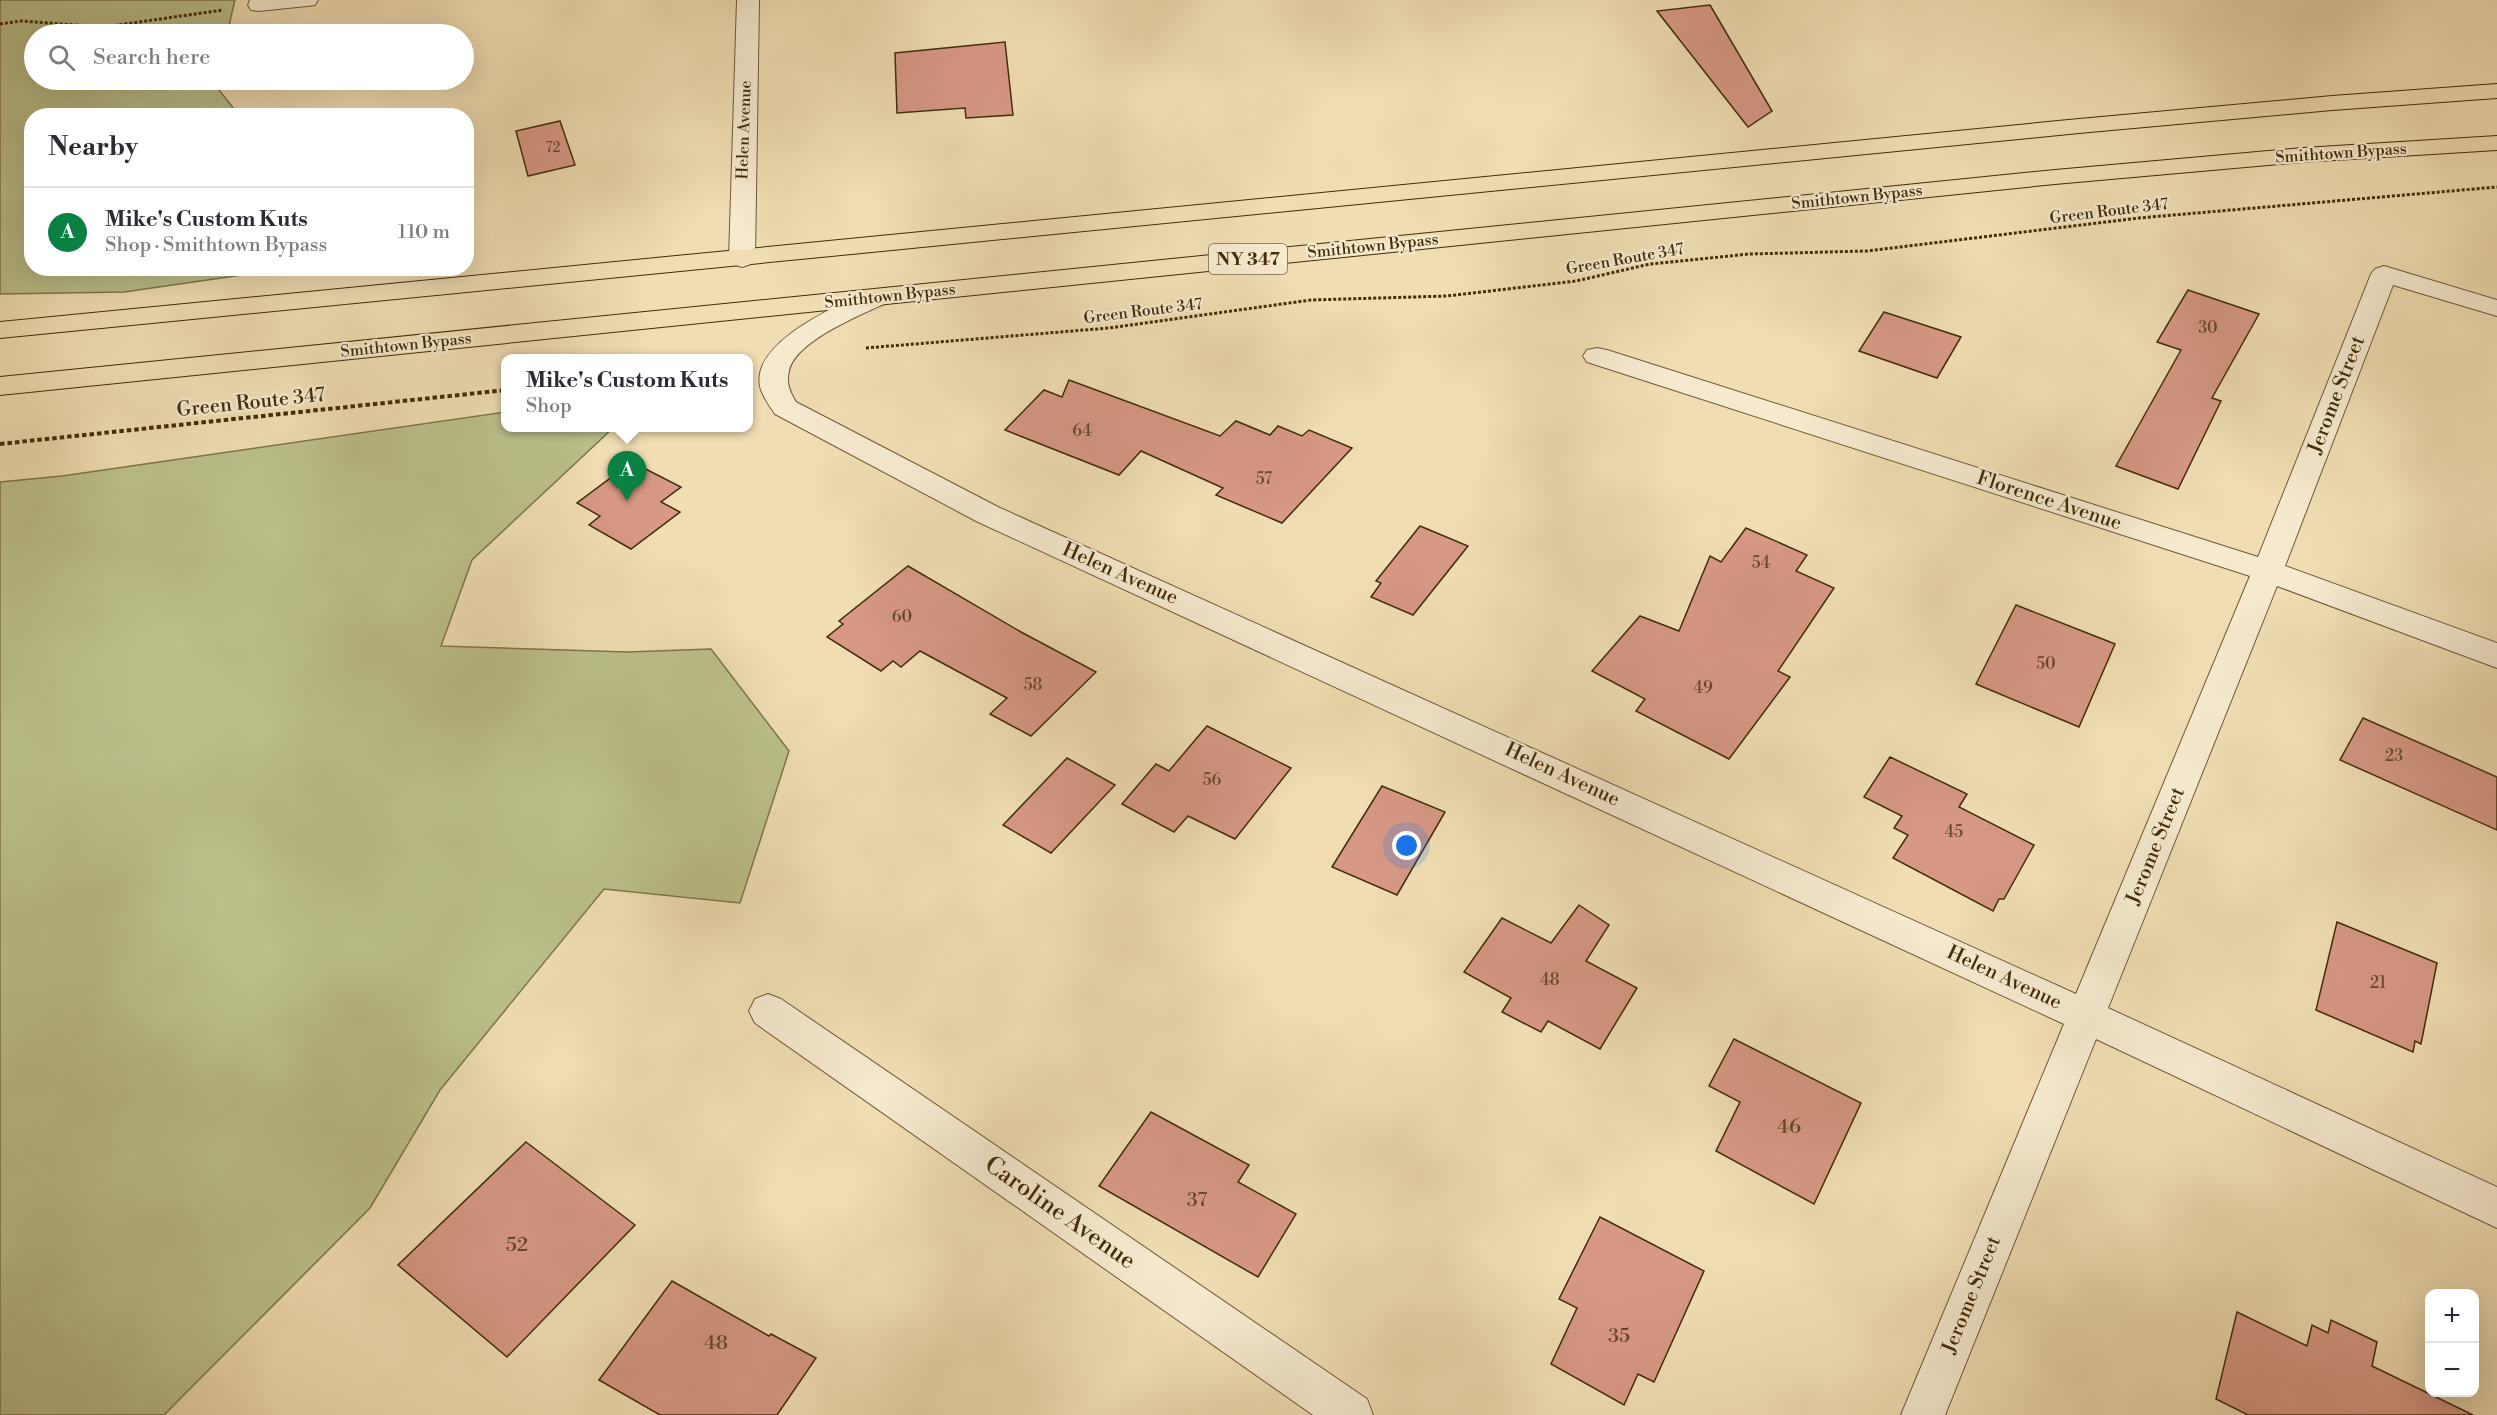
<!DOCTYPE html>
<meta charset="utf-8">
<style>
body{margin:0;font-family:"Libre Bodoni",serif;background:#f2f2f3;color:#2b2b33}
.controls{position:absolute;right:18px;bottom:18px;display:grid;overflow:hidden;border-radius:12px;box-shadow:0 6px 24px #0002}
.controls button{width:54px;height:54px;display:grid;place-items:center;padding:0;border:0;border-bottom:2px solid #e1e1e2;background:#fff;color:#2b2b33;font:30px sans-serif}
.you{position:absolute;left:1407px;top:846px;width:21px;height:21px;margin:-15px;border:4px solid #fff;border-radius:50%;background:#1a73e8;box-shadow:0 0 0 9px #1a73e833}
.badge{display:grid;place-items:center;width:39px;height:39px;border-radius:50%;background:#0b8043;color:#fff;font-size:20px;font-weight:700}
.pin{position:absolute;translate:-50% -50px;filter:drop-shadow(0 2px 3px #0008)}
.pin::after{content:'';position:absolute;top:32px;width:21px;height:18px;background:inherit;clip-path:polygon(0 0,100% 0,50% 100%)}
.popup{position:absolute;left:501px;top:354px;width:252px;height:78px;box-sizing:border-box;display:grid;place-content:center;border-radius:12px;background:#fff;filter:drop-shadow(0 2px 4px #0005);font-size:20px;white-space:nowrap;color:#7c7c81}
.popup b{font-size:22px;color:#2b2b33}
.popup::after{content:'';position:absolute;left:50%;top:100%;margin-left:-12px;border:12px solid transparent;border-top-color:#fff}
.list{margin:0;padding:0;list-style:none}
h2{display:flex;justify-content:space-between;align-items:center;height:78px;margin:0;padding:0 24px;font-size:26px}
h2 small{font-size:20px;font-weight:400;color:#7c7c81}
.list li{display:grid;grid-template-columns:39px 1fr auto;gap:18px;align-items:center;box-sizing:border-box;height:90px;padding:0 24px;border-top:2px solid #e1e1e2}
.list b{display:block;font-size:22px;white-space:nowrap}
.list p{margin:0;font-size:20px;white-space:nowrap;color:#7c7c81}
.list em{font-size:20px;font-style:normal;color:#7c7c81}
.icon{flex:none;width:33px;height:33px;fill:none;stroke:currentColor;stroke-width:2;stroke-linecap:round;stroke-linejoin:round}
.map{position:relative;flex:none;width:2497px;height:1415px;overflow:hidden}
.search{position:absolute;background:#fff;box-shadow:0 6px 24px #0002;left:24px;top:24px;width:450px;height:66px;display:flex;align-items:center;gap:15px;box-sizing:border-box;padding:0 21px;border-radius:33px;color:#7c7c81;font-size:22px}
.panel{position:absolute;background:#fff;box-shadow:0 6px 24px #0002;left:24px;top:108px;width:450px;height:168px;border-radius:24px}
.map>svg:first-child{display:block}
.green{fill:#bbc08b;stroke:#7e764a;stroke-width:1.5}
.building{fill:#d79885;stroke:#422c09;stroke-width:1.5}
.lines{fill:none;stroke-linecap:round;stroke-linejoin:round}
.minor-casing{stroke:#6e5834;stroke-width:2}
.highway-casing{stroke:#422c09;stroke-width:2}
.path-far1{stroke:#422c09;stroke-width:3;stroke-dasharray:3 2;stroke-linecap:butt}
.path{stroke:#422c09;stroke-width:4;stroke-dasharray:4.5 3;stroke-linecap:butt}
.minor{fill:#f5e9ce;fill-rule:evenodd}
.highway{fill:#f0ddb3;fill-rule:evenodd}
.labels{text-anchor:middle;dominant-baseline:central;stroke-width:4.5;stroke-linejoin:round;paint-order:stroke}
.far-number-label{font-size:14px;fill:#674728}
.far-street-label{font-size:16px;fill:#422c09;stroke:#f5e9ce}
.number-label{font-size:16px;fill:#674728}
.shield{fill:#f5e9ce;stroke:#786544;stroke-width:1.5}
.shield-label{font-size:18px;font-weight:bold;fill:#422c09}
.street-label{font-size:20px;fill:#422c09;stroke:#f5e9ce}
.near-number-label{font-size:20px;fill:#674728}
.near-street-label{font-size:24px;fill:#422c09;stroke:#f5e9ce}
</style>
<div class="map">
<svg width="2497" height="1415" viewBox="0 0 2497 1415">
<rect width="100%" height="100%" fill="#f0ddb3"/>
<filter id="stains"><feTurbulence type="fractalNoise" baseFrequency=".00333" numOctaves="4"/><feColorMatrix values="0 0 0 0 .2 0 0 0 0 .09 0 0 0 0 .02 0 0 0 .5 -.17"/></filter>
<radialGradient id="worn" r=".72"><stop offset=".6" stop-color="#630" stop-opacity="0"/><stop offset="1" stop-color="#630" stop-opacity=".3"/></radialGradient>
<g class="green">
<path d="M0,0H235L227,34H34V80H216L215,85L239,115L32,116V268L283,269L124,292L0,294Z"/>
<path d="M505,412L506,428H613L472,560L441,646L627,652L711,649L789,751L740,903L604,889L440,1090L370,1208L164,1415H0V482L62,476Z"/>
</g>
<g class="building">
<path d="M1710,5L1772,111L1748,127L1657,11Z"/>
<path d="M1005,42L1013,115L966,118L965,108L897,113L895,53Z"/>
<path d="M560,121L575,165L528,176L516,131Z"/>
<path d="M2188,290L2259,314L2212,398L2221,401L2178,489L2116,466L2181,350L2157,342Z"/>
<path d="M1884,312L1961,337L1937,378L1859,351Z"/>
<path d="M1069,380L1220,436L1236,421L1270,435L1278,426L1302,436L1309,430L1352,448L1282,523L1216,495L1223,488L1141,451L1119,475L1005,430L1044,390L1062,397Z"/>
<path d="M632,462L681,487L661,502L680,512L631,549L589,525L600,516L577,503Z"/>
<path d="M1420,526L1468,546L1413,615L1371,597L1381,583L1376,581Z"/>
<path d="M1746,528L1807,555L1796,571L1834,588L1778,671L1790,677L1729,759L1636,711L1645,699L1592,671L1640,616L1679,631L1710,556L1721,562Z"/>
<path d="M908,566L1021,632L1096,672L1031,736L990,714L1007,698L920,651L901,667L893,661L881,671L827,637L843,624L839,621Z"/>
<path d="M2016,605L2115,644L2079,727L1976,684Z"/>
<path d="M2363,718L2497,777V830L2340,760Z"/>
<path d="M1207,726L1291,768L1235,839L1188,816L1174,832L1122,804L1156,764L1169,771Z"/>
<path d="M1890,757L1967,794L1959,807L2034,845L2004,899H1999L1993,911L1893,858L1908,835L1894,828L1902,816L1864,797Z"/>
<path d="M1067,758L1115,785L1051,853L1003,825Z"/>
<path d="M1382,786L1445,812L1397,895L1332,867Z"/>
<path d="M1579,905L1609,925L1586,961L1637,988L1600,1049L1548,1021L1541,1032L1502,1012L1511,998L1464,972L1502,918L1551,943Z"/>
<path d="M2337,922L2437,963L2421,1044L2415,1041L2413,1052L2316,1010Z"/>
<path d="M1734,1039L1861,1103L1814,1204L1716,1151L1740,1102L1709,1086Z"/>
<path d="M1151,1112L1249,1165L1238,1182L1296,1214L1258,1277L1099,1186Z"/>
<path d="M526,1142L635,1225L507,1357L398,1265Z"/>
<path d="M1600,1217L1704,1271L1654,1382L1638,1374L1624,1405L1551,1364L1577,1308L1559,1299Z"/>
<path d="M672,1281L769,1336L771,1334L816,1358L777,1415H660L599,1380Z"/>
<path d="M2237,1312L2307,1346L2312,1325L2328,1333L2331,1320L2377,1342L2372,1366L2473,1415H2248L2216,1399Z"/>
</g>
<g class="lines">
<g class="minor-casing">
<g id="minor">
<path d="M250,0H318L315,5L307,6L259,11L251,10L248,5Z"/>
<path d="M737,0H759L755,259L751,264L742,267L733,264L729,259Z"/>
<path d="M2384,266L2497,300V316L2393,285L2285,566L2497,643V668L2277,586L2108,1008L2497,1187V1228L2096,1039L1945,1415H1901L2064,1024L976,521L775,414C770,407 764,398 761,390C746,344 837,306 868,291L877,289L886,291L890,297L886,303C861,315 795,341 789,371C786,383 790,392 796,402L998,507L2076,994L2250,576L1587,362L1583,356L1587,350L1597,348L1607,350L2258,557L2371,274L2375,269Z"/>
<path d="M768,994L781,999L1367,1399L1373,1415H1313L755,1023L749,1011L755,999Z"/>
</g>
</g>
<g class="highway-casing">
<g id="highway">
<path d="M2497,84V98L2332,110L2079,133L0,338V322L2079,119L2332,96Z"/>
<path d="M2497,136V150L2303,162L2055,184L0,395V377L2055,170L2303,148Z"/>
</g>
</g>
<g class="path-far1">
<path d="M0,24L21,21L104,27L223,10"/>
<path d="M866,348L1109,328L1311,300L1447,296L1576,281L1650,264L1749,254L1867,251L2139,218L2497,187"/>
</g>
<path class="path" d="M0,444L506,390"/>
<use href="#minor" class="minor"/>
<use href="#highway" class="highway"/>
</g>
<g class="labels">
<g class="far-number-label">
<text x="553" y="148">72</text>
</g>
<g class="far-street-label">
<text transform="translate(744 130) rotate(-88)">Helen Avenue</text>
<text transform="translate(2341 153) rotate(-4)">Smithtown Bypass</text>
<text transform="translate(1857 197) rotate(-6)">Smithtown Bypass</text>
<text transform="translate(2109 211) rotate(-7)">Green Route 347</text>
<text transform="translate(1373 246) rotate(-6)">Smithtown Bypass</text>
<text transform="translate(1625 259) rotate(-10)">Green Route 347</text>
<text transform="translate(890 296) rotate(-6)">Smithtown Bypass</text>
<text transform="translate(1143 311) rotate(-7)">Green Route 347</text>
<text transform="translate(406 345) rotate(-6)">Smithtown Bypass</text>
</g>
<g class="number-label">
<text x="2208" y="328">30</text>
<text x="1082" y="431">64</text>
<text x="1264" y="479">57</text>
<text x="1761" y="563">54</text>
<text x="902" y="617">60</text>
<text x="2046" y="664">50</text>
<text x="1033" y="685">58</text>
<text x="1703" y="688">49</text>
<text x="2394" y="756">23</text>
<text x="1212" y="780">56</text>
<text x="1954" y="832">45</text>
<text x="1550" y="980">48</text>
<text x="2378" y="983">21</text>
</g>
<rect class="shield" x="1209" y="244" width="78" height="30" rx="4.5"/>
<g class="shield-label">
<text x="1248" y="259">NY 347</text>
</g>
<g class="street-label">
<text transform="translate(2337 395) rotate(-69)">Jerome Street</text>
<text transform="translate(251 403) rotate(-6)">Green Route 347</text>
<text transform="translate(2049 501) rotate(18)">Florence Avenue</text>
<text transform="translate(1120 574) rotate(24)">Helen Avenue</text>
<text transform="translate(1562 775) rotate(25)">Helen Avenue</text>
<text transform="translate(2156 846) rotate(-68)">Jerome Street</text>
<text transform="translate(2004 978) rotate(25)">Helen Avenue</text>
<text transform="translate(1972 1295) rotate(-68)">Jerome Street</text>
</g>
<g class="near-number-label">
<text x="1789" y="1127">46</text>
<text x="1197" y="1200">37</text>
<text x="517" y="1245">52</text>
<text x="1619" y="1336">35</text>
<text x="716" y="1343">48</text>
</g>
<g class="near-street-label">
<text transform="translate(1060 1213) rotate(35)">Caroline Avenue</text>
</g>
</g>
<rect width="100%" height="100%" filter="url(#stains)"/>
<rect width="100%" height="100%" fill="url(#worn)"/>
</svg>
<div class="controls">
<button>+</button>
<button>−</button>
</div>
<div class="you"></div>
<div class="pin badge" style="left:627px;top:501px">A</div>
<div class="popup"><b>Mike's Custom Kuts</b>Shop</div>
<div class="search"><svg class="icon" aria-label="search" viewBox="0 0 24 24"><circle cx="10" cy="10" r="6"/><path d="M15 15l6 6"/></svg>Search here</div>
<section class="panel">
<h2>Nearby<small></small></h2>
<ul class="list">
<li><span class="badge">A</span><div><b>Mike's Custom Kuts</b><p>Shop · Smithtown Bypass</p></div><em>110 m</em></li>
</ul>
</section>
</div>
